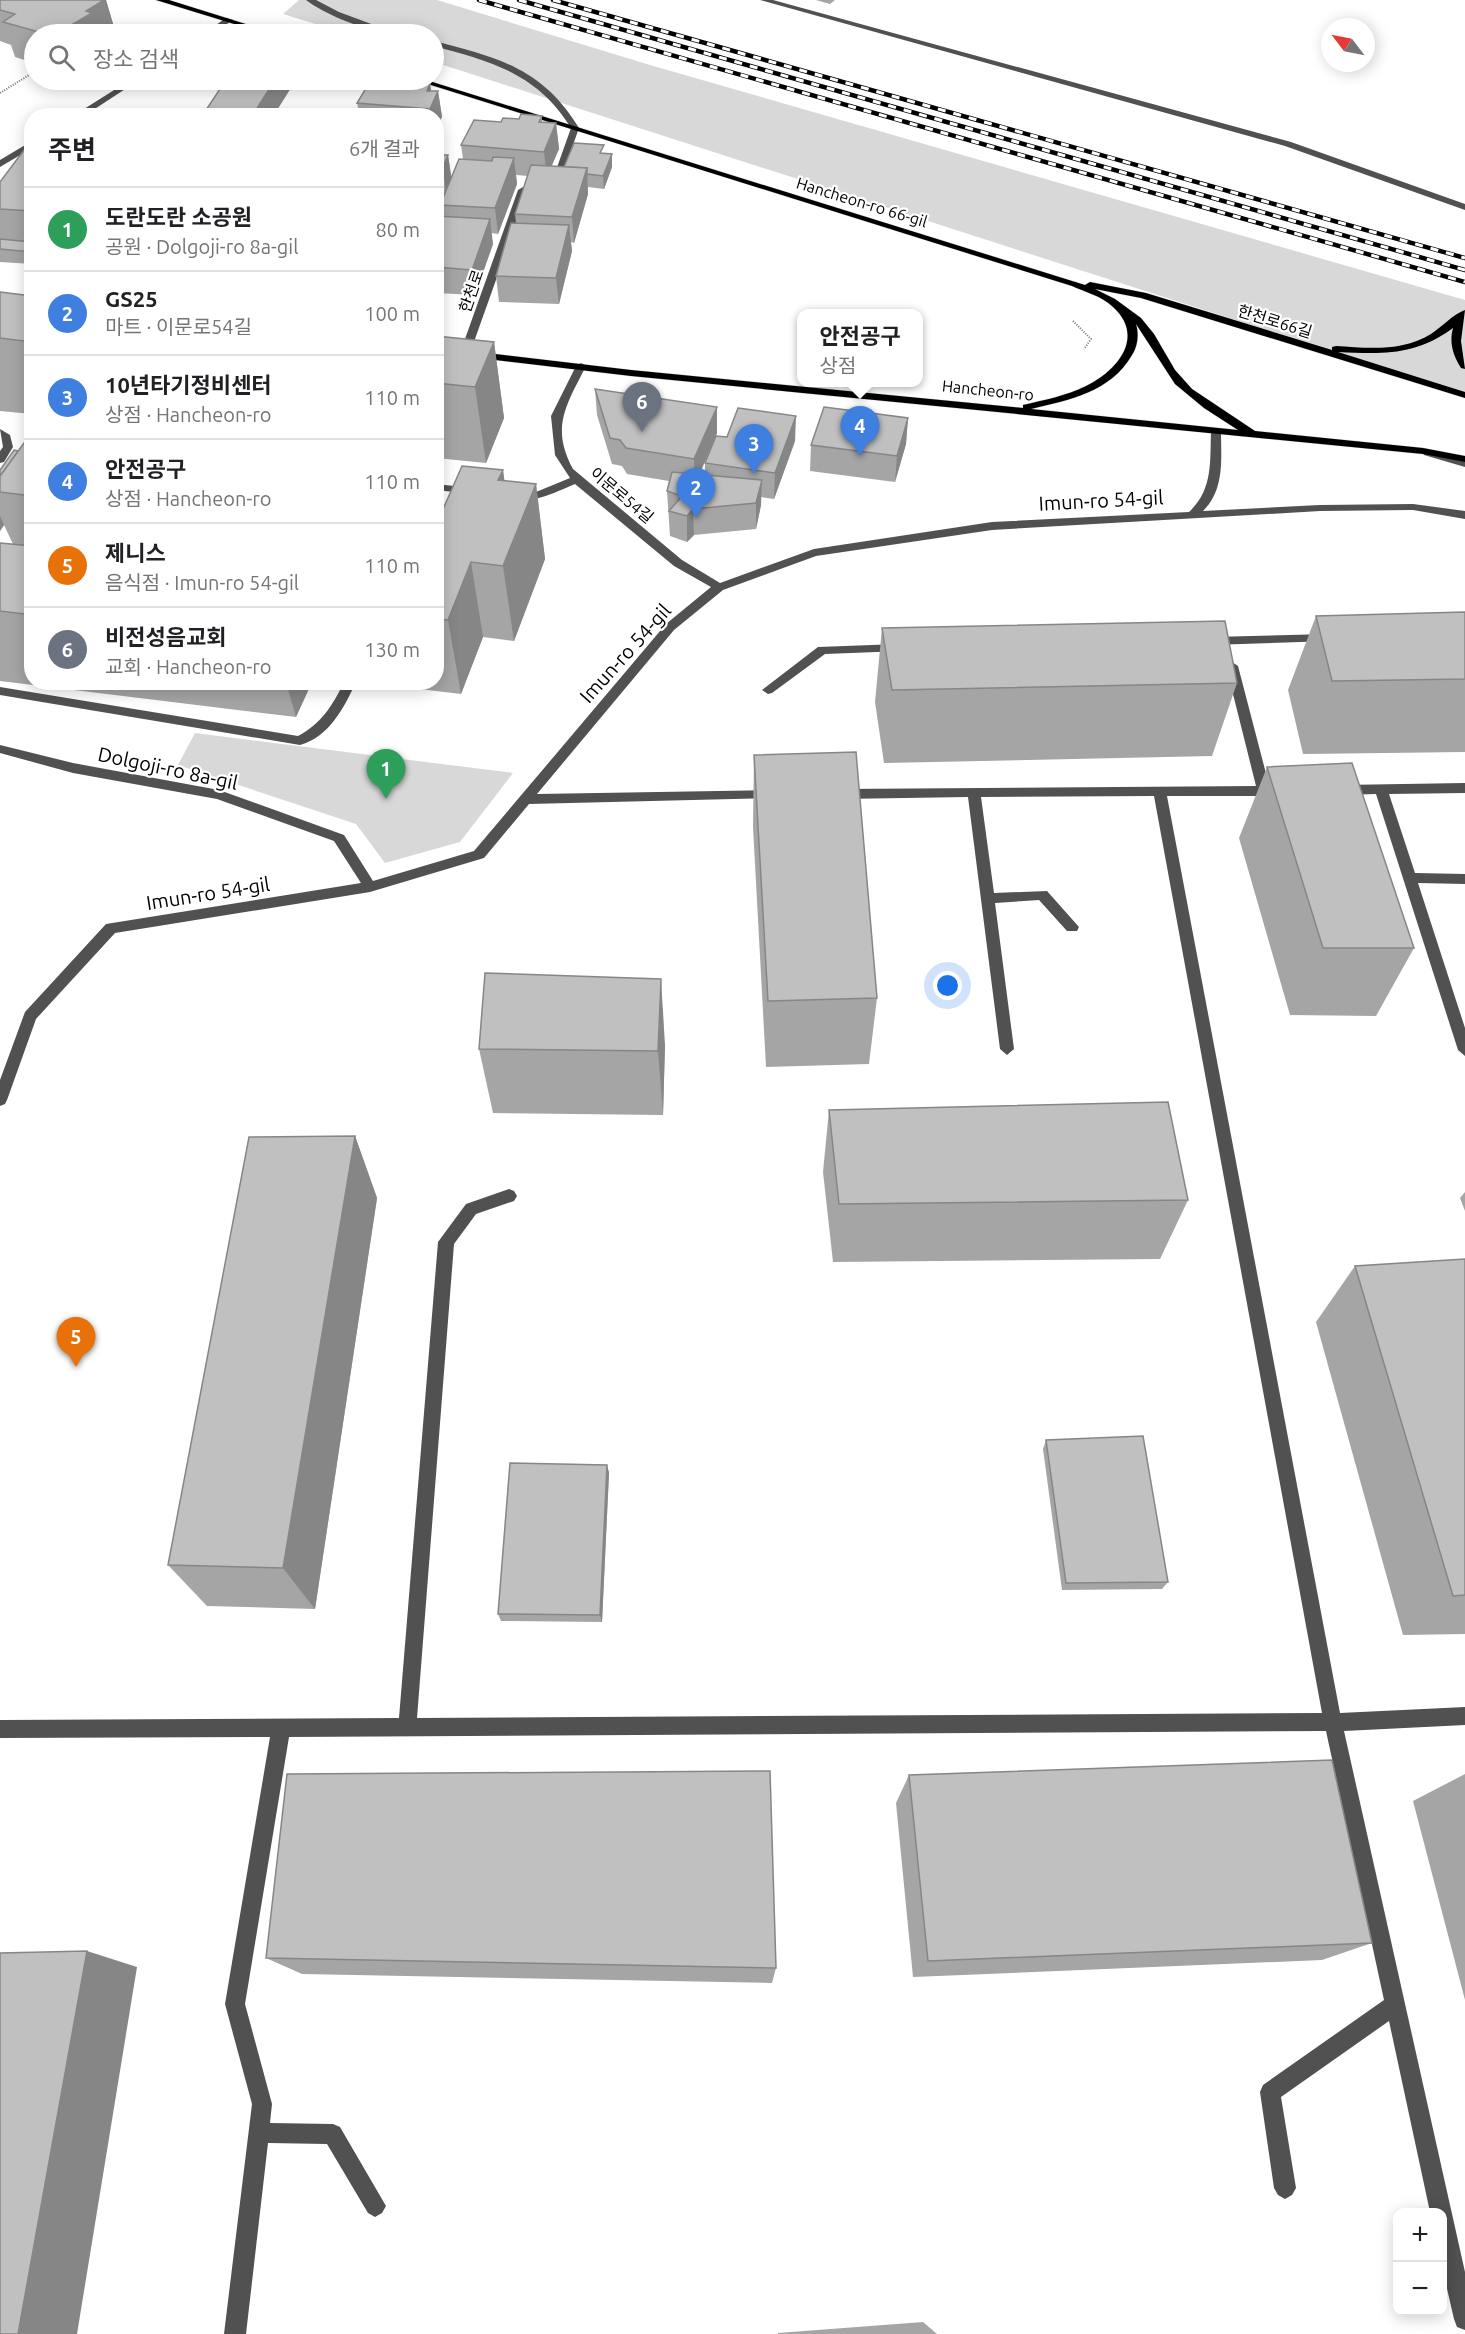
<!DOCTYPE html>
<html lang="ko">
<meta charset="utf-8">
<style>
body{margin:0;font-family:Ubuntu,"Noto Sans KR",sans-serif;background:#f2f2f2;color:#202124}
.controls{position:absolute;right:18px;bottom:18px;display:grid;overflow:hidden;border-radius:12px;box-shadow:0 3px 15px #0003}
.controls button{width:54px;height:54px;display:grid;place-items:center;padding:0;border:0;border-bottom:2px solid #e0e0e0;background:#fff;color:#202124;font:30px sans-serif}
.compass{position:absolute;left:1321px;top:18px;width:54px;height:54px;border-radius:50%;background:#fff;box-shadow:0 3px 15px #0003;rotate:302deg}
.you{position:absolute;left:948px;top:986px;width:21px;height:21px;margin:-15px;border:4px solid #fff;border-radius:50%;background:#1a73e8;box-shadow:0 0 0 9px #1a73e833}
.badge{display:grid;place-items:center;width:39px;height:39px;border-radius:50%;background:#000;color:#fff;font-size:20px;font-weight:700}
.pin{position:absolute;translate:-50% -50px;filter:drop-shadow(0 2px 3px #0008)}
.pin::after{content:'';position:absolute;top:32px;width:21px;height:18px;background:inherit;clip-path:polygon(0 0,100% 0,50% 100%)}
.popup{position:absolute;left:797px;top:309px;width:126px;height:78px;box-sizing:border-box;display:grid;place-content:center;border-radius:12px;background:#fff;filter:drop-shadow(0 2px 4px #0005);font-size:20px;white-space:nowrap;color:#757577}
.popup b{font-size:22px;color:#202124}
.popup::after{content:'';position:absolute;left:50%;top:100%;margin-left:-12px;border:12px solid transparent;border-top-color:#fff}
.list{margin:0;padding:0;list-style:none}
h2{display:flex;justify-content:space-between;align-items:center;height:78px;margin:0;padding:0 24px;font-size:26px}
h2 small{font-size:20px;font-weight:400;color:#757577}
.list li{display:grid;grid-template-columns:39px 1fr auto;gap:18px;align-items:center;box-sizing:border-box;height:84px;padding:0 24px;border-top:2px solid #e0e0e0}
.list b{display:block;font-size:22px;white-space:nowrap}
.list p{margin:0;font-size:20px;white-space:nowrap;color:#757577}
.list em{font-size:20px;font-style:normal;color:#757577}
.icon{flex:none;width:33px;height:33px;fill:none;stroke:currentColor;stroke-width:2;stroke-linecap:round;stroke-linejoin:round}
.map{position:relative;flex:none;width:1465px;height:2334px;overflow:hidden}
.search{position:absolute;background:#fff;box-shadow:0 3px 15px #0003;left:24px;top:24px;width:420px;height:66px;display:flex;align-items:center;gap:15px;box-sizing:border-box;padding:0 21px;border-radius:33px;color:#757577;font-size:22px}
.panel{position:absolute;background:#fff;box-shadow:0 3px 15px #0003;left:24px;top:108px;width:420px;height:582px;border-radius:24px}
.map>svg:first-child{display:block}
.green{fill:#d8d8d8}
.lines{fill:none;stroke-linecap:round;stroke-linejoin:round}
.major-casing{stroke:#dbdbdb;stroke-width:1}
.path{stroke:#737373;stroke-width:2;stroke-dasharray:1 1.5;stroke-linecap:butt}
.minor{fill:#515151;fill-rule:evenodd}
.major{fill:#000;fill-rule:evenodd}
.rail-casing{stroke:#000;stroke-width:4.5}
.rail{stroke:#fff;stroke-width:3;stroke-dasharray:8;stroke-linecap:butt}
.wall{fill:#a5a5a5}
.shaded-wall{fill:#868686}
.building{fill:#c0c0c0;stroke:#868686;stroke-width:1.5}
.labels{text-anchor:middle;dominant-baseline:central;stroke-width:4.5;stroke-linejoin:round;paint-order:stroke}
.far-street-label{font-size:16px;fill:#000;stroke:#fff}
.street-label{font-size:20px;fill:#000;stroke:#fff}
</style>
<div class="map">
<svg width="1465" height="2334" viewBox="0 0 1465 2334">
<rect width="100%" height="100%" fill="#fff"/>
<g class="green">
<path d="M299,0H437L650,65L1465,300V394L434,62V34H348L283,14Z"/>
<path d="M195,733L513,773L460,842L385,863L356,824L178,765Z"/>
</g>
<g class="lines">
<g class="major-casing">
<g id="major">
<path d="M156,0H169L278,34H267Z"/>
<path d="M415,80H426L1085,285L1090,282L1146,293L1332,350V347L1336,346C1368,348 1402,352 1431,334C1442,327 1453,314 1465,310L1461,341L1465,369L1461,368C1453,355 1449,343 1453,328C1415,356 1383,354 1338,352L1465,392V398L1141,298L1095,289L1115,299L1141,318L1154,334L1175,370L1192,389L1255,431L1423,448L1465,456V462L1423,454L631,376L436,353V347L631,370L1023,408V405C1044,400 1066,396 1086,386C1117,371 1146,337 1113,307C1102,296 1085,292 1072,286ZM1136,324L1175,384L1204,408L1238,430L1031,409C1069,400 1111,392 1132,355C1138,346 1139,334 1136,324Z"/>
</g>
</g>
<g class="path">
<path d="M0,93L34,72"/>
<path d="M1073,321L1091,339L1084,349"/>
</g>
<g class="minor">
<path d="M306,0H316L339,12L398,34C377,36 323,14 306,0Z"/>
<path d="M760,0H773L1291,142L1465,204V210L1285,146Z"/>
<path d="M226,18L233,20L212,34H203Z"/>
<path d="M434,41C499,58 542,68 579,128L562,176L550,182L545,179L555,173L571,128C537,73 492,62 434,46Z"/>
<path d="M130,80H139L84,116H73Z"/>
<path d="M32,141V148L0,167V160Z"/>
<path d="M523,187L528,190L470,353L461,355L460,353L518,190Z"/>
<path d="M581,363L586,366C567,404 550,427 573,469L682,560L720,583L814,549L992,522L1189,512C1213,490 1210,462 1211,431L1216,428L1221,431C1221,459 1225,489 1203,511L1320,505L1413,504L1465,511V519L1413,510L1320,511L992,530L816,556L723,590L674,630L537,794L772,790L777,792V798L529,804L484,858L370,892L115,933L36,1019L7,1100L5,1104L0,1106V1080L25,1012L106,924L361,883L334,841L217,799L73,773L0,753V745L73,763L219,790L344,835L373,881L474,851L666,624L711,587L674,566L575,484C560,490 526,508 511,496L517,493L536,492L570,478L555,455L551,416L576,366Z"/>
<path d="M0,429L10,435L13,447L4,462L0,463V451L3,447Z"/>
<path d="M1428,450L1465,461V467L1424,455L1423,453Z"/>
<path d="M436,484L472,488L478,491L472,494L436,490Z"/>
<path d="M1328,634L1332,635V641L1211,645L1205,641L1211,637Z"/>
<path d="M899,644L905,648L903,651L825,654L772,693L768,694L762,690L818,647Z"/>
<path d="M1232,662L1238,666L1269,785L1281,787L1282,790L1281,793L1264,796H1167L1340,1713L1465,1707V1725L1344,1731L1465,2272V2330L1457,2327L1454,2319L1442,2267V2212H1430L1389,2021L1281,2097L1296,2188L1292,2195L1285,2199L1278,2195L1274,2188L1260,2092L1263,2085L1384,2000L1326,1731L289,1737L245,2004L272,2104L270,2123L333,2124L340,2127L386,2206L382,2213L375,2217L368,2213L327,2144L268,2143L246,2334H224L252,2104L225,2004L270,1737L0,1738V1720L399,1718L438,1242L466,1204L509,1189L514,1191L517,1196L514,1201L476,1214L454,1244L417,1718L1322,1713L1154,796L981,797L994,893L1047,891L1079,927L1077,931H1067L1039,900L995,903L1014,1049L1007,1055L1000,1049L968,797L841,799L835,794L841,789L1256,786L1226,666Z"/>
<path d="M344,682H356C344,708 329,737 300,745L0,695V687L298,736C321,724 333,705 344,682Z"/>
<path d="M1465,783V793L1389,794L1415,873L1465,874V884L1418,883L1465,1028V1056L1458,1050L1376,794L1342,795L1336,790L1342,785Z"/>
</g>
<use href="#major" class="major"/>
<g class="rail-casing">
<g id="rail">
<path d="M479,0L1465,282"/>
<path d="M519,0L1465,270"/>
<path d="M553,0L1465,258"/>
</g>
</g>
<use href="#rail" class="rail"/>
</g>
<g class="wall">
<path d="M0,0H106L116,34H34V63L15,57L11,45L0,41Z"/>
<path d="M816,0H835L830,4Z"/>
<path d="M411,82L430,84L431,91H438L442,117L436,128V116H353L359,112L357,103Z"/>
<path d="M542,116V122L556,123L559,149L551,166L564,167L604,154H612V167L604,189L588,187V194L574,243L571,242L572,251L559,304L499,302L496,276L516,223L515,214L528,176L516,175L517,184L498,234L491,233L493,244L475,295L436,293V216H442L440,205L445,193L436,192V155H448L451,178L463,159L461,145L501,122Z"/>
<path d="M32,142V264L0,262V182Z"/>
<path d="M0,292L32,296V414L0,411Z"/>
<path d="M436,336L494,342L504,418L486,463L436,458Z"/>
<path d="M595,389L717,407V433L699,474L705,475V463L727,437L795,441L774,499L761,497V505L756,529L694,535L687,542L670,536L667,491L669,481L627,474L622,466L612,464L597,415Z"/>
<path d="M908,418L906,444L895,482L810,471L811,445Z"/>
<path d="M32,432V682H312L296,717L0,681V543L13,544L4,525L0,531V470L18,451Z"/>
<path d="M503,470L504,481L536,484L545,559L514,641L483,637L461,694L386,685V682H436V515L440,516Z"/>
<path d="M1465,612V752L1303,754L1288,690L1316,616Z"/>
<path d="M882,628L1237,683L1212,756L884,763L875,702Z"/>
<path d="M754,755L877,998L869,1064L766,1067L753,827Z"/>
<path d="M1267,767L1414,948L1376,1016L1290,1015L1239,838Z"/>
<path d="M665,1045L663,1115L493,1113L479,1049Z"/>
<path d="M829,1110L1188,1200L1160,1259L833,1262L823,1172Z"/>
<path d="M355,1136L377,1198L315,1609L207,1606L168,1565Z"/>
<path d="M1465,1192V1211L1460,1198Z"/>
<path d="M1465,1259V1634L1403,1635L1316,1322L1355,1266Z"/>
<path d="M1046,1440L1168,1582L1162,1589L1062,1590L1043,1449Z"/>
<path d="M607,1465L609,1473L602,1622L501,1621L498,1614Z"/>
<path d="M1465,1774V2000L1413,1801Z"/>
<path d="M909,1775L1372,1943L1322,1960L913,1977L896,1803Z"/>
<path d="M266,1958L776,1968L772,1983L302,1974Z"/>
<path d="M923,2322L937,2334H778V2333Z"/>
</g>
<g class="shaded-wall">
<path d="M104,0H106L116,34H56L86,11Z"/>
<path d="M275,80H296L274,115L252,116Z"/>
<path d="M430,84L433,102L438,91L442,117L436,128V116H431L427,91Z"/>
<path d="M556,123L559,149L547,177L544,152Z"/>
<path d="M612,154V167L604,189L603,176Z"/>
<path d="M448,155L452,181L446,193L443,167Z"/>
<path d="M514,158L517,184L498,234L495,208Z"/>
<path d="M587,168L588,194L574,243L572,217Z"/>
<path d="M490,219L493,244L475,295L472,270Z"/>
<path d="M569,225L572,251L559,304L556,278Z"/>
<path d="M494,342L504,418L486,463L475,387Z"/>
<path d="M717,407V433L695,485L694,459Z"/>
<path d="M796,416L795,441L774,499L775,473Z"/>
<path d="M908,418L906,444L895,482L897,456Z"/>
<path d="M503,470L513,543L536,484L545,559L514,641L503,566L498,480Z"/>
<path d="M762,480L761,505L756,529V503Z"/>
<path d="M693,509L694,535L687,542V516Z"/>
<path d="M0,516L4,525L0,531Z"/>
<path d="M471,562L483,637L461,694L448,620Z"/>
<path d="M286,682H312L296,717Z"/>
<path d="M661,979L665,1045L663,1115L658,1051Z"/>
<path d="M355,1136L377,1198L315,1609L283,1568Z"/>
<path d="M607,1465L609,1473L602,1622L600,1615Z"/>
<path d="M87,1951L137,1967L77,2334H18Z"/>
</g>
<g class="building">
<path d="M0,0H104L86,11L92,13L56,34H46L3,22L15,14L0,10Z"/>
<path d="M226,80H275L252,116H202Z"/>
<path d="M371,80H408L407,82L430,84L427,91H438L430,109L357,103Z"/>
<path d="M355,112L408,116H353Z"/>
<path d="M521,114L542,116L539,122L556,123L544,152L461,145L474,120L501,122L503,118L519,119Z"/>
<path d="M30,142H32V211L0,209V182Z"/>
<path d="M574,143L604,145L600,153L612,154L603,176L587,174V168L564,167Z"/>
<path d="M436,155H448L443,167H436Z"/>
<path d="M493,157L514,158L495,208L440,205L459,159L492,161Z"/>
<path d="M531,165L587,168L572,217L515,214Z"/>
<path d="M436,216L490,219L472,270L436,267Z"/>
<path d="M511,223L569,225L556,278L496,276Z"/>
<path d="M0,239L32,242V252L0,249Z"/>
<path d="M0,292L32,296V342L0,338Z"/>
<path d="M436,336L494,342L475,387L436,383Z"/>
<path d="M595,389L717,407L694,459L626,448L620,440L610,438Z"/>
<path d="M824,407L908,418L897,456L811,445Z"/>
<path d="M738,408L796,416L775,473L705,463L716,436L727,437Z"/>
<path d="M32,432V496L0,492V476Z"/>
<path d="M14,450L18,451L0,476V470Z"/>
<path d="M462,466L503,470L498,480L536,484L503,566L471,562L448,620L436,619V515L440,516Z"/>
<path d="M672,472L762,480L756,503L693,509L687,516L669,511L682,496L667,491Z"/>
<path d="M0,543L32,546V615L0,611Z"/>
<path d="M1465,612V679L1332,681L1316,616Z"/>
<path d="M1225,621L1237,683L892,690L882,628Z"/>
<path d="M856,752L877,998L768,1001L754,755Z"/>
<path d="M1352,763L1414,948H1323L1267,767Z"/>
<path d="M485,973L661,979L658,1051L479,1049Z"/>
<path d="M1168,1102L1188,1200L839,1204L829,1110Z"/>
<path d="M355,1136L283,1568L168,1565L249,1137Z"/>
<path d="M1465,1259V1595L1453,1596L1355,1266Z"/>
<path d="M1143,1436L1168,1582L1066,1583L1046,1440Z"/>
<path d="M510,1463L607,1465L600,1615L498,1614Z"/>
<path d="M1332,1760L1372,1943L928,1961L909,1775Z"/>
<path d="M770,1771L776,1968L266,1958L287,1774Z"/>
<path d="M87,1951L18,2334H0V1953Z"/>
</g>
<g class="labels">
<g class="far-street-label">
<text transform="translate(862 202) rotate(17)">Hancheon-ro 66-gil</text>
<text transform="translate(471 291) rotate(-71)">한천로</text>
<text transform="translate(1275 321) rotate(17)">한천로66길</text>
<text transform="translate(988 390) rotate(6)">Hancheon-ro</text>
<text transform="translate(622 495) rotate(40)">이문로54길</text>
</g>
<g class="street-label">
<text transform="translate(1101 500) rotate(-3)">Imun-ro 54-gil</text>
<text transform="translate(625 653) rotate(-48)">Imun-ro 54-gil</text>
<text transform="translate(168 768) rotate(12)">Dolgoji-ro 8a-gil</text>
<text transform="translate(208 893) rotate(-9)">Imun-ro 54-gil</text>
</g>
</g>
</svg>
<div class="controls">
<button>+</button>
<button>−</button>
</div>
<svg class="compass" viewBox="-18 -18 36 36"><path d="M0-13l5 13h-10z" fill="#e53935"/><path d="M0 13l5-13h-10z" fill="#757577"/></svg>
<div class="you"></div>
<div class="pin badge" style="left:386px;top:799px;background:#2e9e5b">1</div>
<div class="pin badge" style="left:696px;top:518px;background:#3f7fe0">2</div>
<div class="pin badge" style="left:754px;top:474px;background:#3f7fe0">3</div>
<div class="pin badge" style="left:860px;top:456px;background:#3f7fe0">4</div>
<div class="popup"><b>안전공구</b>상점</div>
<div class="pin badge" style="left:76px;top:1367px;background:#e8710a">5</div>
<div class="pin badge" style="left:642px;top:432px;background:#6b7280">6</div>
<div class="search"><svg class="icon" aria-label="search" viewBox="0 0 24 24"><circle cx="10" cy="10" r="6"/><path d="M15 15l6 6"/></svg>장소 검색</div>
<section class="panel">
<h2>주변<small>6개 결과</small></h2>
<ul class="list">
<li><span class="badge" style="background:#2e9e5b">1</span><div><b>도란도란 소공원</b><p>공원 · Dolgoji-ro 8a-gil</p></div><em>80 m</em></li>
<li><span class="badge" style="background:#3f7fe0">2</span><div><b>GS25</b><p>마트 · 이문로54길</p></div><em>100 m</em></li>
<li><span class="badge" style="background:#3f7fe0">3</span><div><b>10년타기정비센터</b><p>상점 · Hancheon-ro</p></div><em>110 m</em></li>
<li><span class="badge" style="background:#3f7fe0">4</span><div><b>안전공구</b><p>상점 · Hancheon-ro</p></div><em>110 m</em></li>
<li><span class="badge" style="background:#e8710a">5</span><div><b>제니스</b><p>음식점 · Imun-ro 54-gil</p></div><em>110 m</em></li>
<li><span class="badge" style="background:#6b7280">6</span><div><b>비전성음교회</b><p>교회 · Hancheon-ro</p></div><em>130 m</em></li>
</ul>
</section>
</div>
